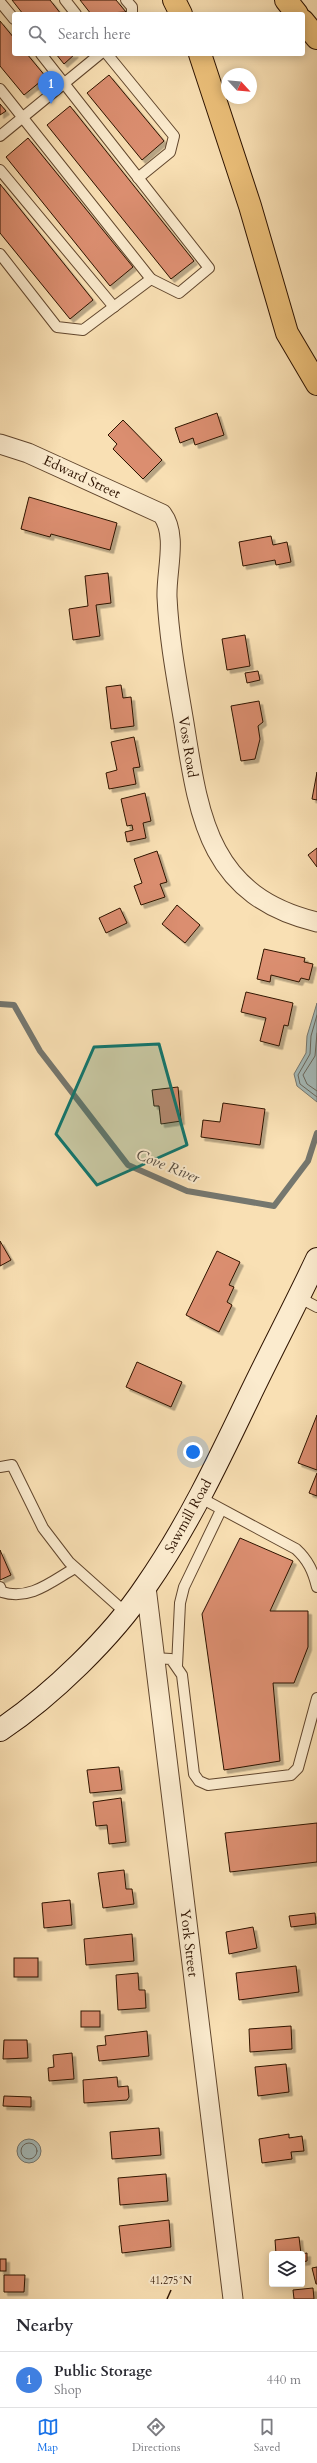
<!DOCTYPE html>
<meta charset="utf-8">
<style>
body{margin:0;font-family:Cardo,serif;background:#f7f7f7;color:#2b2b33}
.controls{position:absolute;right:12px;bottom:12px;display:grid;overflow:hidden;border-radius:4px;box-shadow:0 2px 10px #0003}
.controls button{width:36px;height:36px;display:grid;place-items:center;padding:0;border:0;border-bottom:1px solid #e1e1e2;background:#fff;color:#2b2b33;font:20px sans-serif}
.compass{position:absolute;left:221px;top:68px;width:36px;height:36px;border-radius:50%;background:#fff;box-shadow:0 2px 10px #0003;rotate:116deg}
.you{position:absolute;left:193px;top:1452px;width:14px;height:14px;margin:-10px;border:3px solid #fff;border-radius:50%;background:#1a73e8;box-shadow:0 0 0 6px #1a73e833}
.badge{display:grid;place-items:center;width:26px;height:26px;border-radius:50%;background:#1a73e8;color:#fff;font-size:13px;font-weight:700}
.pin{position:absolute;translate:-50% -33px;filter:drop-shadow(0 1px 2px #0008)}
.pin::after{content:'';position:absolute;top:21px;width:14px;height:12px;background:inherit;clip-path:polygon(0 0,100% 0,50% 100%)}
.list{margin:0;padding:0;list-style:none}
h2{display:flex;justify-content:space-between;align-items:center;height:52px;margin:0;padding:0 16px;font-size:17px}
h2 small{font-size:13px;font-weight:400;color:#7c7c81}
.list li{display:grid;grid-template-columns:26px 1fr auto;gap:12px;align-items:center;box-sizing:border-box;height:56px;padding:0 16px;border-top:1px solid #e1e1e2}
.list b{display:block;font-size:15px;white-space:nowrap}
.list p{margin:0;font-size:13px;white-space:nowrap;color:#7c7c81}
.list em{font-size:13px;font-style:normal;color:#7c7c81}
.icon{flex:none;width:22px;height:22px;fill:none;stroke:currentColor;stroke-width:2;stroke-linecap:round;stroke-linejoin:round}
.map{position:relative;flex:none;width:317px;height:2299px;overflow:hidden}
.search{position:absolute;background:#fff;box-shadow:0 2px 10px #0003;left:12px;right:12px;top:12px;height:44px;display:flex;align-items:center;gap:10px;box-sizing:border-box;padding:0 14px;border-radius:4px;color:#7c7c81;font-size:15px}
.sheet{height:108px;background:#fff}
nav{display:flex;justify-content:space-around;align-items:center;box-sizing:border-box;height:56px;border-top:1px solid #e1e1e2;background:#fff;font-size:11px;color:#7c7c81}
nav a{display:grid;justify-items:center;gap:2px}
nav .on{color:#1a73e8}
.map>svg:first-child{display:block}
.water{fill:#a4bab9;stroke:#75776f}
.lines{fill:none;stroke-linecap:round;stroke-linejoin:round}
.shore{stroke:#69665c;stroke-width:1}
.stream{stroke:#75776f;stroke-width:6}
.building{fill:#db8e6f;stroke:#2e1300;filter:url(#shadow)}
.service-casing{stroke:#61462d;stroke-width:12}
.minor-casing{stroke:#61462d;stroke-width:21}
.secondary-casing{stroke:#2e1300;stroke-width:24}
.motorway-casing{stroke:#2e1300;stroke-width:24}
.service{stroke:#fbebce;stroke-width:10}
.minor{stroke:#fbebce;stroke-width:19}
.secondary{stroke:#fbebce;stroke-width:22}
.motorway{stroke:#ecc07a;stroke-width:22}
.marked{fill:#0f766e;fill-opacity:0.2;stroke:#0f766e;stroke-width:3;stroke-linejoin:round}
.ticks{fill:none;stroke:#2e1300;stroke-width:1.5}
.labels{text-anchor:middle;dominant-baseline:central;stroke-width:4;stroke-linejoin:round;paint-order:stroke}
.street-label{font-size:14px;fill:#2e1300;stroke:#fbebce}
.water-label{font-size:15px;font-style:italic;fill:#574d41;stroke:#fbebce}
.ticks-label{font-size:10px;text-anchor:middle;fill:#2e1300;stroke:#fbebce;stroke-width:4;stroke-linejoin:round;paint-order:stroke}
</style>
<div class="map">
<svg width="317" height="2299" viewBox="0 0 317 2299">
<defs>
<filter id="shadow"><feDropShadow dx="3.5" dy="3.5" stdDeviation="0" flood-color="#0004"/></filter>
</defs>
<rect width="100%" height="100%" fill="#f9e0b4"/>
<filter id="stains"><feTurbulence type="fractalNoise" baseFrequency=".005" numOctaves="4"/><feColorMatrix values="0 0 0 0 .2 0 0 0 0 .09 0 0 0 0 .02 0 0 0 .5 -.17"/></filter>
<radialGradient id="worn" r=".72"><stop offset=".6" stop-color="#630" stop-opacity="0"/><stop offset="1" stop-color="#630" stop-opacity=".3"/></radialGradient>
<g class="water">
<path d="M317,1003V1102L297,1086L294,1074L306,1053L307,1036Z"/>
<circle cx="29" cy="2151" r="12"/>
</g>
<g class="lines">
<g class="shore">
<path d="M317,1015L311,1036L310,1054L298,1075L300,1084L317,1097"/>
<path d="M317,1033L315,1056L303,1075L307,1084L317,1091"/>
<circle cx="29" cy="2151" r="8"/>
</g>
<path class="stream" d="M0,1004L14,1005L40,1051L128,1165L187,1191L274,1206L308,1161L317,1133"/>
</g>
<g class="building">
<path d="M12,0H50L61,14H23Z"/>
<path d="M80,0H116L126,12L91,14Z"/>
<path d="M0,21L14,38V54H27L46,77L24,95L0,66Z"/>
<path d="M56,54H75L64,64Z"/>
<path d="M109,75L164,141L142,160L87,93Z"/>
<path d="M0,104L6,111L0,115Z"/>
<path d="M70,106L194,261L171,279L47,125Z"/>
<path d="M28,138L133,267L110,286L6,157Z"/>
<path d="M0,184L93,300L70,319L0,233Z"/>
<path d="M217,413L224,435L195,445L193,438L180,443L175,428Z"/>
<path d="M123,420L162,460L143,479L113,449L117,444L108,435Z"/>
<path d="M29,497L117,523L110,550L51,534L50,537L21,529Z"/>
<path d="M271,536L273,545L287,542L291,562L276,565L275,560L243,566L239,542Z"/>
<path d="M108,573L111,603L96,605L100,636L73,640L69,609L88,606L85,576Z"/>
<path d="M245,635L250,666L227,670L222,639Z"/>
<path d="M258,671L260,680L247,683L245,673Z"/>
<path d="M121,685L123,698L131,697L134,726L111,729L106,687Z"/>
<path d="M259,701L263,722L258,726L260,739L255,759L241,761L231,706Z"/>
<path d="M134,737L140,767L133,768L136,784L109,789L106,773L117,770L111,742Z"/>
<path d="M317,772V800L312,799Z"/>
<path d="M145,793L151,821L143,823L146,838L127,842L125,832L133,830L132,825L127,826L121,799Z"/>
<path d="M317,848V867L308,855Z"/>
<path d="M157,851L167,882L160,884L165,897L141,905L134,886L142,883L134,859Z"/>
<path d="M177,905L200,925L185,943L162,924Z"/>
<path d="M120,908L127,923L106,933L99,918Z"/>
<path d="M264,949L305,958L304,962L313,964L309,980L301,978L299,982L271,975L270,982L257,979Z"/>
<path d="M246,992L293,1003L288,1026L284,1025L279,1046L260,1041L266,1018L241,1012Z"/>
<path d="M178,1087L181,1121L161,1124L159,1106H154L152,1090Z"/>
<path d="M223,1103L265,1109L260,1145L201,1137L203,1120L220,1122Z"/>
<path d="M0,1241L11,1260L0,1266Z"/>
<path d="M217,1251L240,1262L229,1285L234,1287L227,1302L232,1305L219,1332L186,1315Z"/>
<path d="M137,1362L182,1382L171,1407L126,1387Z"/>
<path d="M317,1415V1470L298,1463Z"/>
<path d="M317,1473V1496L309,1493Z"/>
<path d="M240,1538L293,1561L270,1611H308V1647L294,1683H273L280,1761L224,1770L202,1614Z"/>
<path d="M0,1550L11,1575L0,1580Z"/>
<path d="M119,1767L122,1790L90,1793L87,1770Z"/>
<path d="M121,1798L126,1842L109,1844L107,1825L96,1826L93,1802Z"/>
<path d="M317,1823V1862L230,1872L225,1833Z"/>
<path d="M124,1870L126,1889H132L134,1904L103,1908L98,1873Z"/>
<path d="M70,1900L72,1925L44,1928L42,1903Z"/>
<path d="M315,1913L316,1924L291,1927L289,1916Z"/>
<path d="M253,1927L257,1948L229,1954L226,1932Z"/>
<path d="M132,1934L134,1961L86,1965L84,1939Z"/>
<rect x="14" y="1958" width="24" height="19"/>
<path d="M296,1966L299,1992L239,2000L236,1973Z"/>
<path d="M138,1973L139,1990H145L146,2008L118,2010L116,1975Z"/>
<rect x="81" y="2011" width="19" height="16"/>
<path d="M291,2026L292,2049L250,2052L249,2029Z"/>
<path d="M147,2031L149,2056L99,2061L97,2046L106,2045L105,2036Z"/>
<path d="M4,2040H27L28,2058L3,2059Z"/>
<path d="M72,2053L74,2079L49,2081L48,2068L54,2067L53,2055Z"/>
<path d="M286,2064L289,2092L258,2096L255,2067Z"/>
<path d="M117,2077L118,2087L128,2086L129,2097L127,2100L84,2103L83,2080Z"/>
<path d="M4,2096L31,2097V2107L3,2106Z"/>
<path d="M159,2128L161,2155L112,2159L110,2132Z"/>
<path d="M289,2134V2138L302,2136L304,2151L291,2152L292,2159L262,2163L259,2139Z"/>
<path d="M166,2174L168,2201L120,2205L118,2178Z"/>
<path d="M169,2220L171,2247L122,2253L119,2226Z"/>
<path d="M299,2237L301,2254L307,2253V2261L302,2262V2254H276L275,2240Z"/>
<rect x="0" y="2259" width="6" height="12"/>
<path d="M317,2267V2284H316L312,2268Z"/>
<path d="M4,2275H25L24,2292H4Z"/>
<path d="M313,2288L314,2299H294L293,2290Z"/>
</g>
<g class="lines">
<g class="service-casing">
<g id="service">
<path d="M65,0L76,14"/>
<path d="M126,0L132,7V14"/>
<path d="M0,2L14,19"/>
<path d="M107,54L174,136L170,152L138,178"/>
<path d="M0,89L151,279"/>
<path d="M0,136L100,54"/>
<path d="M0,170L114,307"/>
<path d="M0,254L57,327L83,330L151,279L179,293L209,268L41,54"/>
<path d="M298,1297L317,1307"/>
<path d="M0,1467L12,1465L43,1528L69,1562L126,1613"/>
<path d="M199,1497L296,1549C308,1560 313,1571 317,1587"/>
<path d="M0,1587L2,1592C30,1601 52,1581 75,1568"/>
<path d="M153,1658L171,1659L182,1675L194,1774L199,1781L208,1785L291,1775L298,1768L317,1698"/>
<path d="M177,1666L180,1603L184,1587L221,1510"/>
</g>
</g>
<g class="minor-casing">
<g id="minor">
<path d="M0,444L28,453L162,514C178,535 166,571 167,597C169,639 177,681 184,723C199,818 209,896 317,922"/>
<path d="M146,1587L233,2299"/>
</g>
</g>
<g class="secondary-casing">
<path id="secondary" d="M0,1730C51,1696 112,1637 146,1586C187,1527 218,1462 249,1397C271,1351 295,1306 317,1259"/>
</g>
<g class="motorway-casing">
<g id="motorway">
<path d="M174,0L181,14"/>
<path d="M286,0L297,14"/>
<path d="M303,21L317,38"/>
<path d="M200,54L250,206L287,333L317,384"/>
</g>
</g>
<use href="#service" class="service"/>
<use href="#minor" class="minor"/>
<use href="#secondary" class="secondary"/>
<use href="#motorway" class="motorway"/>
</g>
<path class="marked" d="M159,1044L187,1145L97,1185L56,1134L94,1047Z"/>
<path class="ticks" d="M167,2299L171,2290"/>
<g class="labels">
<g class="street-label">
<text transform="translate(82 477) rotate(25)">Edward Street</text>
<text transform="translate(188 747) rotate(81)">Voss Road</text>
<text transform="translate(188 1516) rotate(-61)">Sawmill Road</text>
<text transform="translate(189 1943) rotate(83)">York Street</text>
</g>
<g class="water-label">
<text transform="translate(168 1166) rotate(22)">Cove River</text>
</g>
</g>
<g class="ticks-label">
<text x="171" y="2284">41.275°N</text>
</g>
<rect width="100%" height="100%" filter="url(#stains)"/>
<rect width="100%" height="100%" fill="url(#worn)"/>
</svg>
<div class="controls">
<button><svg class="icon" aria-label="layers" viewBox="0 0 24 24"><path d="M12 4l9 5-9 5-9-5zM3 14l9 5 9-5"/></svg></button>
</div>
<svg class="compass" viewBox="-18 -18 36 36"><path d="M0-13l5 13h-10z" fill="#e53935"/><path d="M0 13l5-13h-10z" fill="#7c7c81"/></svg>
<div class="you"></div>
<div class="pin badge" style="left:51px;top:104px;background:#3f7fe0">1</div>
<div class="search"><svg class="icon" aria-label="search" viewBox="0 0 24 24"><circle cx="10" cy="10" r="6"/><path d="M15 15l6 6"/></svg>Search here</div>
</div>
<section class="sheet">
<h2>Nearby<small></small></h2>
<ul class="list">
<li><span class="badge" style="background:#3f7fe0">1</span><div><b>Public Storage</b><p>Shop</p></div><em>440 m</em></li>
</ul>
</section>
<nav>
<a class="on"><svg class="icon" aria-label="map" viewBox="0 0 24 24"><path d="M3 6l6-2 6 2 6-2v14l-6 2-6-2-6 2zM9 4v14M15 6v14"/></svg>Map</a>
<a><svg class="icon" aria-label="directions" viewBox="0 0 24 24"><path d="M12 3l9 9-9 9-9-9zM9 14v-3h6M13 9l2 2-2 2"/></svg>Directions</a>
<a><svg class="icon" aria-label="saved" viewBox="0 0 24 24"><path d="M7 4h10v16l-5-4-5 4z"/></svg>Saved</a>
</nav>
